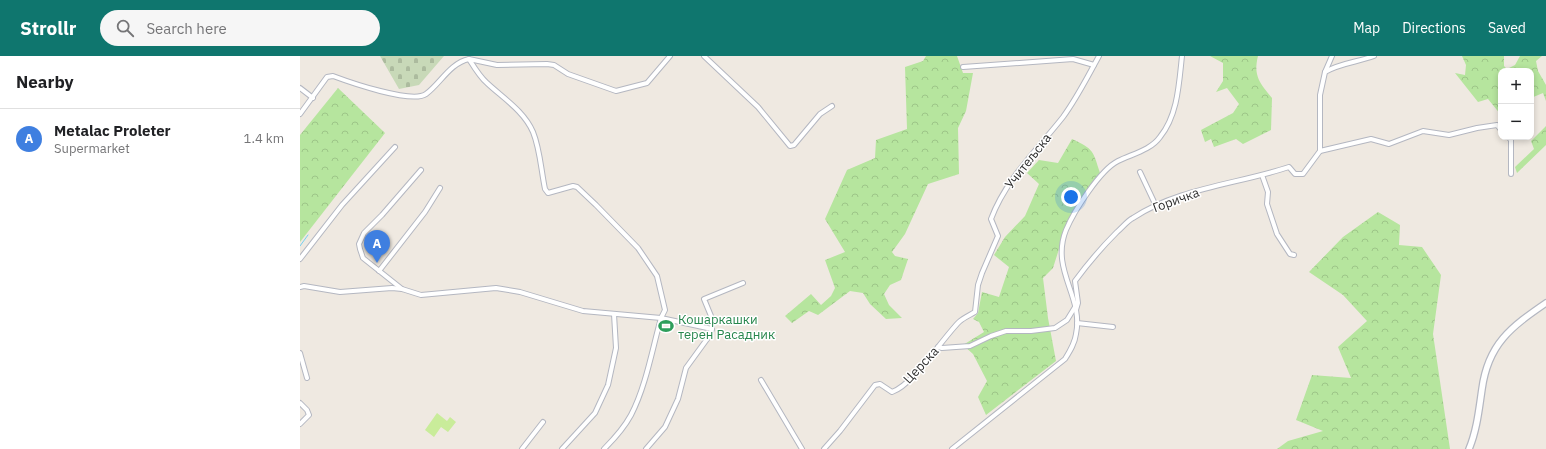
<!DOCTYPE html>
<meta charset="utf-8">
<style>
body{margin:0;font-family:"IBM Plex Sans",sans-serif;background:#f6f6f6;color:#202124}
.controls{position:absolute;right:12px;top:12px;display:grid;overflow:hidden;border-radius:8px;box-shadow:0 2px 6px #0003}
.controls button{width:36px;height:36px;display:grid;place-items:center;padding:0;border:0;border-bottom:1px solid #e0e0e0;background:#fff;color:#202124;font:20px sans-serif}
.you{position:absolute;left:771px;top:141px;width:14px;height:14px;margin:-10px;border:3px solid #fff;border-radius:50%;background:#1a73e8;box-shadow:0 0 0 6px #1a73e833}
.badge{display:grid;place-items:center;width:26px;height:26px;border-radius:50%;background:#0f766e;color:#fff;font-size:13px;font-weight:700}
.pin{position:absolute;translate:-50% -33px;filter:drop-shadow(0 1px 2px #0008)}
.pin::after{content:'';position:absolute;top:21px;width:14px;height:12px;background:inherit;clip-path:polygon(0 0,100% 0,50% 100%)}
.list{margin:0;padding:0;list-style:none}
h2{display:flex;justify-content:space-between;align-items:center;height:52px;margin:0;padding:0 16px;font-size:17px}
h2 small{font-size:13px;font-weight:400;color:#757577}
.list li{display:grid;grid-template-columns:26px 1fr auto;gap:12px;align-items:center;box-sizing:border-box;height:60px;padding:0 16px;border-top:1px solid #e0e0e0}
.list b{display:block;font-size:15px;white-space:nowrap}
.list p{margin:0;font-size:13px;white-space:nowrap;color:#757577}
.list em{font-size:13px;font-style:normal;color:#757577}
.icon{flex:none;width:22px;height:22px;fill:none;stroke:currentColor;stroke-width:2;stroke-linecap:round;stroke-linejoin:round}
.map{position:relative;flex:none;width:1246px;height:393px;overflow:hidden}
header{display:flex;align-items:center;gap:24px;box-sizing:border-box;height:56px;padding:0 20px;background:#0f766e;color:#fff}
header strong{font-size:19px}
nav{display:flex;gap:22px;margin-inline-start:auto;font-size:14px}
.search{width:280px;height:36px;background:#f6f6f6;display:flex;align-items:center;gap:10px;box-sizing:border-box;padding:0 14px;border-radius:22px;color:#757577;font-size:15px}
main{display:flex}
aside{flex:1;background:#fff}
.map>svg:first-child{display:block}
.forest{fill:url(#forest-crowns)}
.cemetery{fill:url(#cemetery-stones)}
.pitch{fill:#c9ec9a}
.lines{fill:none;stroke-linecap:round;stroke-linejoin:round}
.stream{stroke:#75cff0;stroke-width:1}
.minor-casing{stroke:#b4b7c1;stroke-width:6}
.secondary-casing{stroke:#b4b7c1;stroke-width:8}
.minor{stroke:#fff;stroke-width:4}
.secondary{stroke:#fff;stroke-width:5.5}
.labels{text-anchor:middle;dominant-baseline:central;stroke-width:3;stroke-linejoin:round;paint-order:stroke}
.street-label{font-size:13px;fill:#2e2e2e;stroke:#fff}
.leisure-label{font-size:13px;fill:#27864d;stroke:#fff;text-anchor:start}
</style>
<header>
<strong>Strollr</strong>
<div class="search"><svg class="icon" aria-label="search" viewBox="0 0 24 24"><circle cx="10" cy="10" r="6"/><path d="M15 15l6 6"/></svg>Search here</div>
<nav><a>Map</a><a>Directions</a><a>Saved</a></nav>
</header>
<main>
<aside>
<h2>Nearby<small></small></h2>
<ul class="list">
<li><span class="badge" style="background:#3f7fe0">A</span><div><b>Metalac Proleter</b><p>Supermarket</p></div><em>1.4 km</em></li>
</ul>
</aside>
<div class="map">
<svg width="1246" height="393" viewBox="0 0 1246 393">
<defs>
<pattern id="forest-crowns" width="20" height="18" patternUnits="userSpaceOnUse"><rect width="20" height="18" fill="#b6e59e"/><path d="M2 6a3 3 0 1 1 6 0M12 15a3 3 0 1 1 6 0" fill="none" stroke="#9dc588"/></pattern>
<pattern id="cemetery-stones" width="16" height="16" patternUnits="userSpaceOnUse"><rect width="16" height="16" fill="#c8d9b8"/><path d="M2 7V4a2 2 0 0 1 4 0v3zM10 15v-3a2 2 0 0 1 4 0v3z" fill="#acbb9e"/></pattern>
</defs>
<rect width="100%" height="100%" fill="#efe9e1"/>
<g class="forest">
<path d="M626,0H657L663,17H673L666,55L658,72L659,118L628,128L605,178L592,196L595,200L608,203L601,224L590,229L584,238L589,249L602,262L586,263L570,248L563,237L550,235L518,259L509,255L492,267L485,260L511,238L521,249L531,240L535,232L525,204L545,196L525,163L547,114L575,102L576,84L607,73L605,11L623,5Z"/>
<path d="M910,0H958C953,20 960,27 972,42L971,74L943,88L936,83L914,91L911,83L905,86L901,74L933,57L939,48L927,32L916,36L923,25V7Z"/>
<path d="M1162,0H1204V10L1207,13L1215,9L1220,0H1242L1236,5L1238,15L1246,29V45L1243,37L1231,42V15H1201V59L1188,43L1178,46L1155,17L1165,19L1166,9Z"/>
<path d="M38,32L85,77L0,186V79Z"/>
<path d="M1246,70V89L1217,117L1215,111L1234,93L1231,85Z"/>
<path d="M772,83C794,93 793,95 800,117L765,174L753,212L743,222L748,262L756,305L686,359L678,341L687,325L673,298L663,289L684,276L679,266L673,263L678,257L682,236L699,241L709,211L694,199L705,181L725,160L739,128L727,117L739,104L758,107Z"/>
<path d="M1078,156L1100,169L1099,189L1122,191L1141,219L1133,278L1150,393H977L988,385L1023,375L996,364L1012,319L1051,322L1038,291L1067,265L1043,239L1009,216L1043,181Z"/>
</g>
<path class="cemetery" d="M80,0H144L119,29L99,33Z"/>
<path class="pitch" d="M137,357L147,365L150,361L156,366L148,376L141,371L134,381L125,374Z"/>
<g class="lines">
<path class="stream" d="M0,190L8,179"/>
<g class="minor-casing">
<g id="minor">
<path d="M404,0L458,51L490,90L494,89L520,58L532,50"/>
<path d="M169,3C174,11 180,21 187,27C203,42 224,55 233,76C240,93 241,114 245,133L248,137L273,130L277,131L296,149L338,192L357,220L365,254L361,262C352,294 346,330 331,359C324,372 314,383 304,393"/>
<path d="M663,11L773,3L794,9"/>
<path d="M1025,16L1032,0"/>
<path d="M0,32L13,42"/>
<path d="M0,58L27,21L33,20C49,26 112,48 126,38C140,28 150,7 169,3L197,9L247,8L254,9L268,18L316,35L347,27L370,0"/>
<path d="M1208,81L1211,84V118"/>
<path d="M1020,95L1071,83L1089,88L1123,75L1149,79L1177,72L1197,69L1201,74"/>
<path d="M840,116L856,150"/>
<path d="M962,119L968,136L967,148L977,178L990,198L994,199"/>
<path d="M0,203L42,149L95,91"/>
<path d="M79,215L125,156L140,132"/>
<path d="M0,231L4,230L40,236L92,232L102,233L121,239L196,232L220,236L283,255L361,262L412,273"/>
<path d="M102,233L63,202L60,193L59,188L64,177L82,159L121,114"/>
<path d="M776,254L778,247L775,225C789,206 801,192 817,176C822,172 827,165 833,162C878,132 938,128 989,111L995,118H1003L1020,95V39L1025,16C1040,7 1058,6 1074,0"/>
<path d="M777,267L813,271"/>
<path d="M638,291L642,292L670,290L691,280L706,275H731L755,272L767,264L775,251"/>
<path d="M0,297L7,322"/>
<path d="M461,324L502,393"/>
<path d="M0,347L7,354L9,359L0,368"/>
<path d="M222,393L243,366"/>
<path d="M262,393L295,357L308,329L316,292L314,258"/>
<path d="M346,393L365,371L378,343L386,312L410,279L412,273L411,260L404,243L443,227"/>
<path d="M524,393L540,375L575,329L580,328L592,336C613,329 642,283 659,266C663,262 670,259 675,256L678,229L682,217L698,180L691,163C706,123 737,94 763,61C777,42 788,20 799,0"/>
<path d="M652,393L765,303C770,295 775,287 776,278C784,241 750,214 766,174C774,155 800,114 818,105C832,98 851,94 860,81C878,59 879,27 882,0"/>
</g>
</g>
<g class="secondary-casing">
<path id="secondary" d="M1169,393C1177,374 1179,353 1182,333C1188,288 1211,271 1246,247"/>
</g>
<use href="#minor" class="minor"/>
<use href="#secondary" class="secondary"/>
</g>
<defs>
<g id="stadium-bare" transform="scale(1.2)"><path d="M0-5a6.5 5 0 1 0 0 10a6.5 5 0 1 0 0-10ZM-3.5-1.8h7v3.6h-7Z" fill="#2e9e5b" stroke="#fff" stroke-width="2.5" paint-order="stroke"/></g>
</defs>
<g fill-rule="evenodd">
<use href="#stadium-bare" x="366" y="270"/>
</g>
<g class="labels">
<g class="street-label">
<text transform="translate(728 105) rotate(-52)">Учитељска</text>
<text transform="translate(876 144) rotate(-20)">Горичка</text>
<text transform="translate(621 309) rotate(-47)">Церска</text>
</g>
<g class="leisure-label">
<text x="378" y="263">Кошаркашки<tspan x="378" dy="15">терен Расадник</tspan></text>
</g>
</g>
</svg>
<div class="controls">
<button>+</button>
<button>−</button>
</div>
<div class="you"></div>
<div class="pin badge" style="left:77px;top:207px;background:#3f7fe0">A</div>
</div>
</main>
